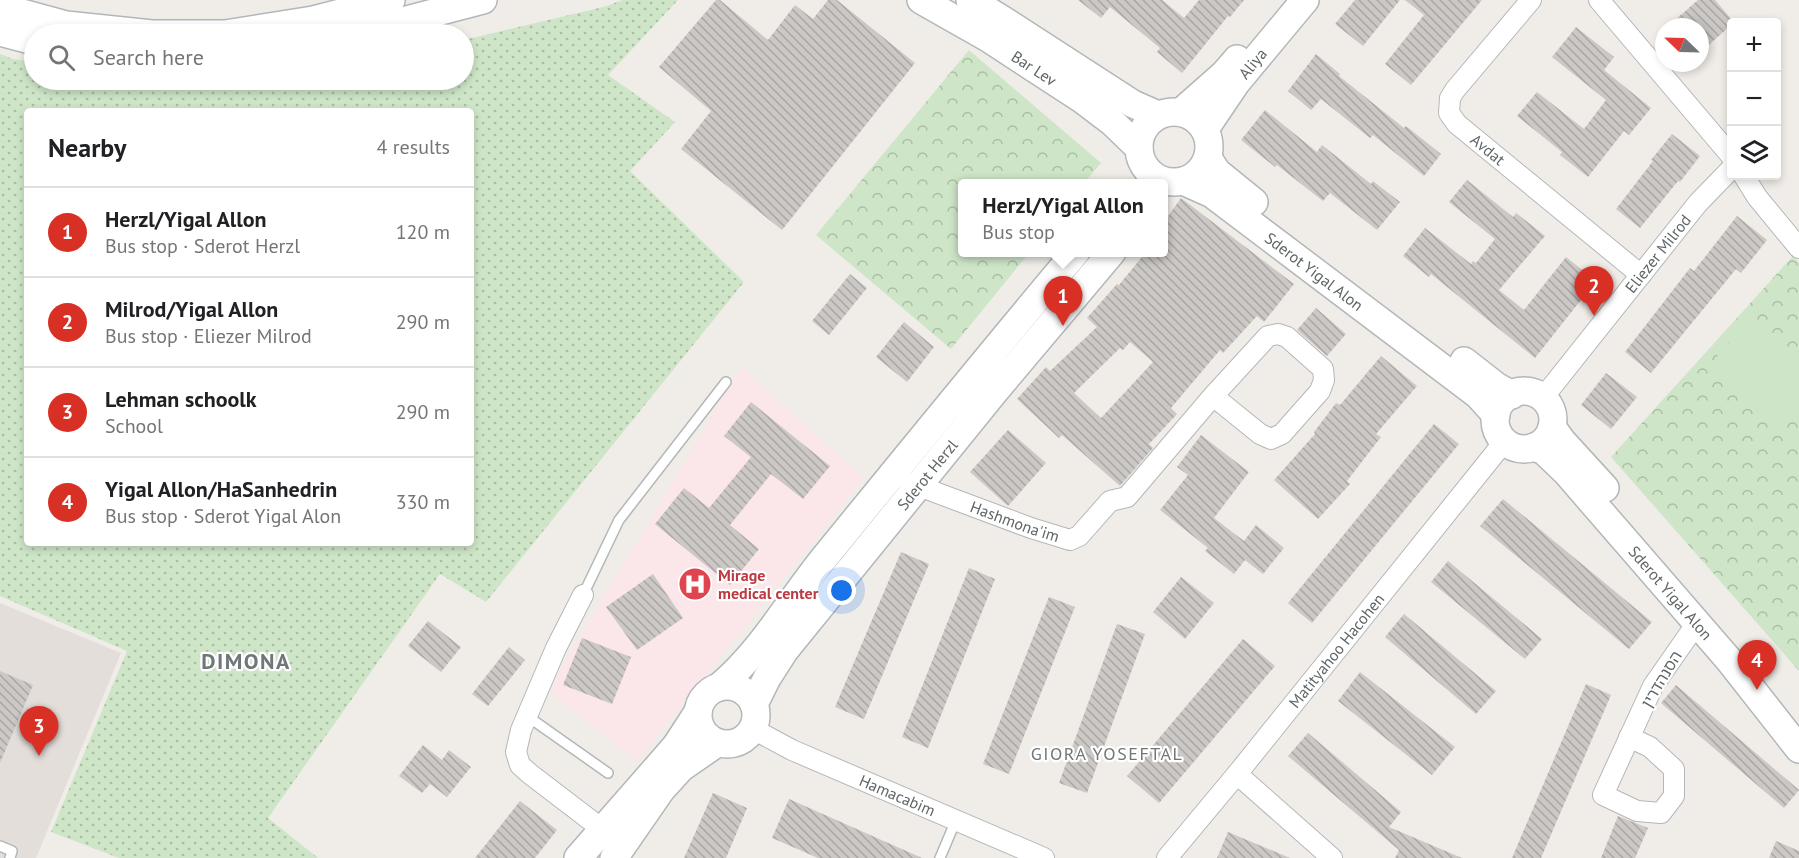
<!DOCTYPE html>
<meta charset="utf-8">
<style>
body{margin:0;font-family:"PT Sans","Noto Sans Hebrew",sans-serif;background:#f2f2f2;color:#202124}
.controls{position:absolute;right:18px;top:18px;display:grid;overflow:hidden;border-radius:6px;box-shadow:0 3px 9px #0003}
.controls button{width:54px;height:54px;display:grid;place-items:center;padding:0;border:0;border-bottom:2px solid #e0e0e0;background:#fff;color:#202124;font:30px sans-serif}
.compass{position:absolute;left:1655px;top:18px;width:54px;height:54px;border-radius:50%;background:#fff;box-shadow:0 3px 9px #0003;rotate:293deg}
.you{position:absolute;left:842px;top:591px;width:21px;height:21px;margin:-15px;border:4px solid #fff;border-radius:50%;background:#1a73e8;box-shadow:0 0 0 9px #1a73e833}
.badge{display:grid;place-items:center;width:39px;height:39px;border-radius:50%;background:#d93025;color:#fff;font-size:20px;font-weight:700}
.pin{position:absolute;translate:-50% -50px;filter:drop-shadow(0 2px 3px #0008)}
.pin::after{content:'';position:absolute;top:32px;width:21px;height:18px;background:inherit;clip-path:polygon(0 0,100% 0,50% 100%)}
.popup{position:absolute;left:958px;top:179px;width:210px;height:78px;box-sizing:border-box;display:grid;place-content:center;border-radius:6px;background:#fff;filter:drop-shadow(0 2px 4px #0005);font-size:20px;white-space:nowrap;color:#757577}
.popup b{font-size:22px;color:#202124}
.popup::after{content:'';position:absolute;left:50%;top:100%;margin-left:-12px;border:12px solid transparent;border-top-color:#fff}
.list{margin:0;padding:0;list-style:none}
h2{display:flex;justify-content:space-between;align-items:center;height:78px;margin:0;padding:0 24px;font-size:26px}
h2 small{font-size:20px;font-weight:400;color:#757577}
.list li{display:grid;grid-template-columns:39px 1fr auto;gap:18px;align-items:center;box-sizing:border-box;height:90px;padding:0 24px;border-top:2px solid #e0e0e0}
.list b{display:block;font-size:22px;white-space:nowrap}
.list p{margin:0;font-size:20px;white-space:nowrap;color:#757577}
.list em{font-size:20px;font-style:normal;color:#757577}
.icon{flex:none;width:33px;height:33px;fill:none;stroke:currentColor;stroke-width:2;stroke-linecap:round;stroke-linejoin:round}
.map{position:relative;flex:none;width:1799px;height:858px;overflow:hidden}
.search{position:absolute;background:#fff;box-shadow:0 3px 9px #0003;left:24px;top:24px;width:450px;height:66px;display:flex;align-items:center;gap:15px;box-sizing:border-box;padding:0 21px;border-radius:33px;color:#757577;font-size:22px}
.panel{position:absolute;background:#fff;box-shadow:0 3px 9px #0003;left:24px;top:108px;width:450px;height:438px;border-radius:6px}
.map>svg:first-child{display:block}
.education{fill:#e3deda}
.medical{fill:#fbe7ea}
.grass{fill:url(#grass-dots);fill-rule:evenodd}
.park{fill:url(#park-crowns)}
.pitch{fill:#cee6c7}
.building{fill:url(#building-back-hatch);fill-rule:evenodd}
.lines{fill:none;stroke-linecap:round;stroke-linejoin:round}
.lane-casing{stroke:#b3b7b9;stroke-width:12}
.street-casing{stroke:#b3b7b9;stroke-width:22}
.secondary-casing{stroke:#b2b7b9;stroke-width:30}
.lane{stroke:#fff;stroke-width:9}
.street{stroke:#fff;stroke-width:20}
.secondary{stroke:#fff;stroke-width:27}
.labels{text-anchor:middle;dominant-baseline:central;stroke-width:4.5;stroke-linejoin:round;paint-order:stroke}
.street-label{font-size:16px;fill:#5f6567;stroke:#fff}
.health-label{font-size:16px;font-weight:bold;fill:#be3a42;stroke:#fff;text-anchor:start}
.neighbourhood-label{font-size:18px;letter-spacing:1.5px;fill:#707779;stroke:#fff}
.district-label{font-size:22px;font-weight:bold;letter-spacing:1.5px;fill:#707779;stroke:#fff}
</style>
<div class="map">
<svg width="1799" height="858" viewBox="0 0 1799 858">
<defs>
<pattern id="grass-dots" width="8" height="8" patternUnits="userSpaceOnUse" patternTransform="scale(1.5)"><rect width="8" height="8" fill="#cee6c7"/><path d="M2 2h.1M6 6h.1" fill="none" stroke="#aabea5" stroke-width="1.8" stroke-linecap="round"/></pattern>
<pattern id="park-crowns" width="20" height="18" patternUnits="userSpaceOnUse" patternTransform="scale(1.5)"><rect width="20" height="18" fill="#cee6c7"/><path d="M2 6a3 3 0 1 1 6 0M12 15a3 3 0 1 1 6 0" fill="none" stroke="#aabea5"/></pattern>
<pattern id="building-back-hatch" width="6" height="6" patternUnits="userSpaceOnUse" patternTransform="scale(1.5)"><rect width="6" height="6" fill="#ccc8c5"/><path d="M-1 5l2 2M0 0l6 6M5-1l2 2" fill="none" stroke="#a9a6a4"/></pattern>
</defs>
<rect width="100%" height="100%" fill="#f0ede8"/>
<path class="education" d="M0,603L121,653L36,858H0Z"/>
<path class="medical" d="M741,367L864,478L637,761L548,691Z"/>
<path class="grass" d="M623,0H678L608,75L675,122L630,171L744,282L486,602L440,574L268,818L318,858H119L51,832L127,651L0,596V54L13,59L34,62V80L168,81L464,80V40L603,7ZM27,111H471V543H27Z"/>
<g class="park">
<path d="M969,50L1101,163L1084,183L962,184V252L1029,253L951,349L816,235Z"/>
<path d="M1793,256L1799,263V671L1611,457Z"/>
</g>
<path class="pitch" d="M1747,323L1799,369V400L1776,425L1709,365Z"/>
<g class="building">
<path d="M716,0H720L768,40L795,5L813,19L828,0H837L915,63L782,230L681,149L711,111L659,67Z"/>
<path d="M1078,0H1162L1184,18L1199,0H1244L1230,17L1228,16L1182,73L1157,52L1160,48L1110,7L1101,18Z"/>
<path d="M1355,0H1400L1363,46L1335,24Z"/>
<path d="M1405,0H1482L1411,85L1385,64L1424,15Z"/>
<path d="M1698,0H1715L1734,22H1731V25L1700,53V27H1667Z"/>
<path d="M1576,27L1614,57L1604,70L1651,108L1629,135L1624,131L1588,177L1560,155L1562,152L1517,116L1537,92L1584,129L1606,100L1552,57Z"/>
<path d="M1316,54L1340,74L1339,76L1404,128L1406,126L1441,154L1424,176L1373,135L1370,138L1321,99L1311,110L1288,91Z"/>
<path d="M1265,110L1317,152L1322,145L1371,184L1373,181L1400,202L1377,230L1330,193L1323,201L1277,165L1275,167L1241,140Z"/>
<path d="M1672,134L1700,156L1680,182L1678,181L1640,228L1616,209L1653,161L1651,160Z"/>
<path d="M1467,180L1513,217L1516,213L1545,236L1499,290L1524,310L1566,257L1596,281L1535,358L1431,274L1429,277L1403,256L1425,228L1471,264L1473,261L1476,263L1495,239L1449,202Z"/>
<path d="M1181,198L1294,284L1264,322L1257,316L1223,353L1220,350L1171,408L1177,414L1149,444L1153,448L1120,486L1062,435L1059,438L1017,399L1046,367L1050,371L1097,327L1087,318L1117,284L1119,285L1146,252H1164V222ZM1130,342L1153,362L1101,418L1074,393L1120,348L1123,350Z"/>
<path d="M1737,216L1767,240L1741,273L1736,269L1651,373L1625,352L1690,268L1694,271Z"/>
<path d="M850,274L867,288L829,335L812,321Z"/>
<path d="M1316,308L1346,334L1327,356L1297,330Z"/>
<path d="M904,322L934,347L907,382L876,357Z"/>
<path d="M1381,356L1417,386L1376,434L1381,437L1347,481L1350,484L1318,519L1274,480L1315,434L1314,432L1336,403L1340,405Z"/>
<path d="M1606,373L1637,397L1611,429L1581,405Z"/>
<path d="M751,402L830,466L803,499L771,474L730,525L759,549L730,585L655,524L684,488L709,508L751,457L724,436Z"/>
<path d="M1434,424L1459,444L1312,623L1288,603Z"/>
<path d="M1008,430L1046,463L1008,506L970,472Z"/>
<path d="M1201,435L1249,472L1214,518L1244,541L1256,525L1284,548L1263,574L1245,560L1234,574L1205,551L1208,548L1160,510L1188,475L1177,467Z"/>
<path d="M1503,499L1652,622L1629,649L1480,526Z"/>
<path d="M901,552L929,564L864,719L835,707Z"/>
<path d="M1448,561L1542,639L1525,659L1431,582Z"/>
<path d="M969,568L995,579L928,748L902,737Z"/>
<path d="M653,574L683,618L637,650L606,607Z"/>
<path d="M1181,577L1214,603L1185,639L1153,612Z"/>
<path d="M1049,597L1075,607L1009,774L983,764Z"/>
<path d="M1404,614L1496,691L1476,714L1385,637Z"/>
<path d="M428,621L461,647L441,672L408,646Z"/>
<path d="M1117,624L1145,634L1087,793L1059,783Z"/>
<path d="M582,638L631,657L612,704L563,685Z"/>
<path d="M1243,639L1275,666L1159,803L1127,776Z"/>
<path d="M509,647L525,660L488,706L472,694Z"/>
<path d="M0,671L33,685L0,763Z"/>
<path d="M1360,672L1455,747L1432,775L1338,701Z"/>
<path d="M1586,684L1611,695L1541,858H1512Z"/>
<path d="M1676,685L1799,790L1784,808L1661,703Z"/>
<path d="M1308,733L1401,812L1389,827L1462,858H1395L1399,850L1288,756Z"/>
<path d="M423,745L442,760L449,750L471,767L447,797L430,784L422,793L399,776Z"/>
<path d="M713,793L747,808L726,858H684Z"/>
<path d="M789,799L922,858H818L772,838Z"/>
<path d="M520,801L557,830L535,858H475Z"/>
<path d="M1618,816L1648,828L1635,858H1601Z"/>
<path d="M1228,832L1290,858H1217Z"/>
<path d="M1776,841L1799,851V858H1769Z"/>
</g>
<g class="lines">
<g class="lane-casing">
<g id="lane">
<path d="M583,595L619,520L726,382"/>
<path d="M527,716L608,773"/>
<path d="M0,846L12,851L10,858"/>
<path d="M940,858L956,820"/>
</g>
</g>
<g class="street-casing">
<g id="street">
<path id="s1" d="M1531,0L1455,90L1450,98L1449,113L1457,124L1641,275"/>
<path d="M1599,0L1732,157"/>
<path d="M1744,176L1757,197L1799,248"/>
<path id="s2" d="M1542,399L1698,203L1732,168"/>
<path id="s3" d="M908,482L1031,528L1070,540L1079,536L1110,501L1127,497L1213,396L1268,336L1278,334L1287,337L1323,369L1324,380L1320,391L1282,434L1271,439L1260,434L1213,396"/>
<path d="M583,595L556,648L521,730L516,752L520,765L530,774L602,829"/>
<path id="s4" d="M753,729L792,750L1044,858"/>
<path d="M1629,737L1650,747L1674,769V796L1661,813L1637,811L1603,795L1653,686L1697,623"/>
<path d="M1237,774L1332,858"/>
<path id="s5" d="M1167,858L1237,774L1504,442"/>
</g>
</g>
<g class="secondary-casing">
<g id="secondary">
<path id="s6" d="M921,0L988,38L1083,100L1112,122L1139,148"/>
<path d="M970,0L1000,18L1133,104L1158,115"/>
<path d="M0,7L66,25L152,34H225L313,20L391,0"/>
<path d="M0,32L34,41"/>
<path d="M353,34L483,0"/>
<circle cx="1174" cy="147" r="35"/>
<path d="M1181,112L1224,74L1237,59"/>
<path id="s7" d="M1205,129L1236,83L1305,0"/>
<path d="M1208,158L1217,172L1254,202"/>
<path id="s8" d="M1183,181L1212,194L1478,395L1496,415"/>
<path d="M1464,361L1496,386L1512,395"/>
<circle cx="1524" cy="420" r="29"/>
<path d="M1552,427L1562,441L1605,488"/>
<path id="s9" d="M1534,447L1544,451L1566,472L1729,660L1799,749"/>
<circle cx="727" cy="715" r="29"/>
<path d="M719,687C762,651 790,600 825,557C908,455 991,353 1076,252"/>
<path id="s10" d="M754,704L767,678L785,650L995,391L1112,252"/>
<path d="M578,858L676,746L698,712"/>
<path d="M614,858L661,790L681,768L717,743"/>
</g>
</g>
<use href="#lane" class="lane"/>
<use href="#street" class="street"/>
<use href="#secondary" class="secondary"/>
</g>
<defs>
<g id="hospital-disc" transform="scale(1.725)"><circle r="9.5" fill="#e0444e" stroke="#fff"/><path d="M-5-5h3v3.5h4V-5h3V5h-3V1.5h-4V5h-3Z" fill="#fff"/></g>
</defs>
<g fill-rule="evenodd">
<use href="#hospital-disc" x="695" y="584"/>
</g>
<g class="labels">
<g class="street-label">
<text stroke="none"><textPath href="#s7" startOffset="81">Aliya</textPath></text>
<text stroke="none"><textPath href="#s6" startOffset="132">Bar Lev</textPath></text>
<text stroke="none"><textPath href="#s1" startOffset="196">Avdat</textPath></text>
<text stroke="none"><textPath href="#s2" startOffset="186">Eliezer Milrod</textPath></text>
<text stroke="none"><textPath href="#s8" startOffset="160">Sderot Yigal Alon</textPath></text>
<text stroke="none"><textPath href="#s10" startOffset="288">Sderot Herzl</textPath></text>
<text stroke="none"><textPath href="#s3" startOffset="114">Hashmona'im</textPath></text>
<text stroke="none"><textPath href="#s9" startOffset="201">Sderot Yigal Alon</textPath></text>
<text stroke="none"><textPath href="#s5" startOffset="268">Matityahoo Hacohen</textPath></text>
<text transform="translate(1661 679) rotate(-59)">הסנהדרין</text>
<text stroke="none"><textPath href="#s4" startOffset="159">Hamacabim</textPath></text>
</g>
<g class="health-label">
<text x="718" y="575">Mirage<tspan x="718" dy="18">medical center</tspan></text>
</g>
<g class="neighbourhood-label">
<text x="1107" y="753">GIORA YOSEFTAL</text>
</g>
<g class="district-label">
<text x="246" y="661">DIMONA</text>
</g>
</g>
</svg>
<div class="controls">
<button>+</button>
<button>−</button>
<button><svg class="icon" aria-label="layers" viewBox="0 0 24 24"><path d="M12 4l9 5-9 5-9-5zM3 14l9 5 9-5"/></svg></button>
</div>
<svg class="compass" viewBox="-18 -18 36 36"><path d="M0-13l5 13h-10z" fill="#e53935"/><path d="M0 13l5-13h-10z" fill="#757577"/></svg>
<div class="you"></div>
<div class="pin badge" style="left:1063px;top:326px">1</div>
<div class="popup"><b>Herzl/Yigal Allon</b>Bus stop</div>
<div class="pin badge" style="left:1594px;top:316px">2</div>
<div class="pin badge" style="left:39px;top:756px">3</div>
<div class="pin badge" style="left:1757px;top:690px">4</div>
<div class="search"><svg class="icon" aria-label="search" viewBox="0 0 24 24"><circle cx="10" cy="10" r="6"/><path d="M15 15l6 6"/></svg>Search here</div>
<section class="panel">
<h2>Nearby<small>4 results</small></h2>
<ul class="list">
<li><span class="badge">1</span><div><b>Herzl/Yigal Allon</b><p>Bus stop · Sderot Herzl</p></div><em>120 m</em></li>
<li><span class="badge">2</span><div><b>Milrod/Yigal Allon</b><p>Bus stop · Eliezer Milrod</p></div><em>290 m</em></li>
<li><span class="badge">3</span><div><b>Lehman schoolk</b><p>School</p></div><em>290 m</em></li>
<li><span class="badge">4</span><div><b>Yigal Allon/HaSanhedrin</b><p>Bus stop · Sderot Yigal Alon</p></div><em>330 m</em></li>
</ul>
</section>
</div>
